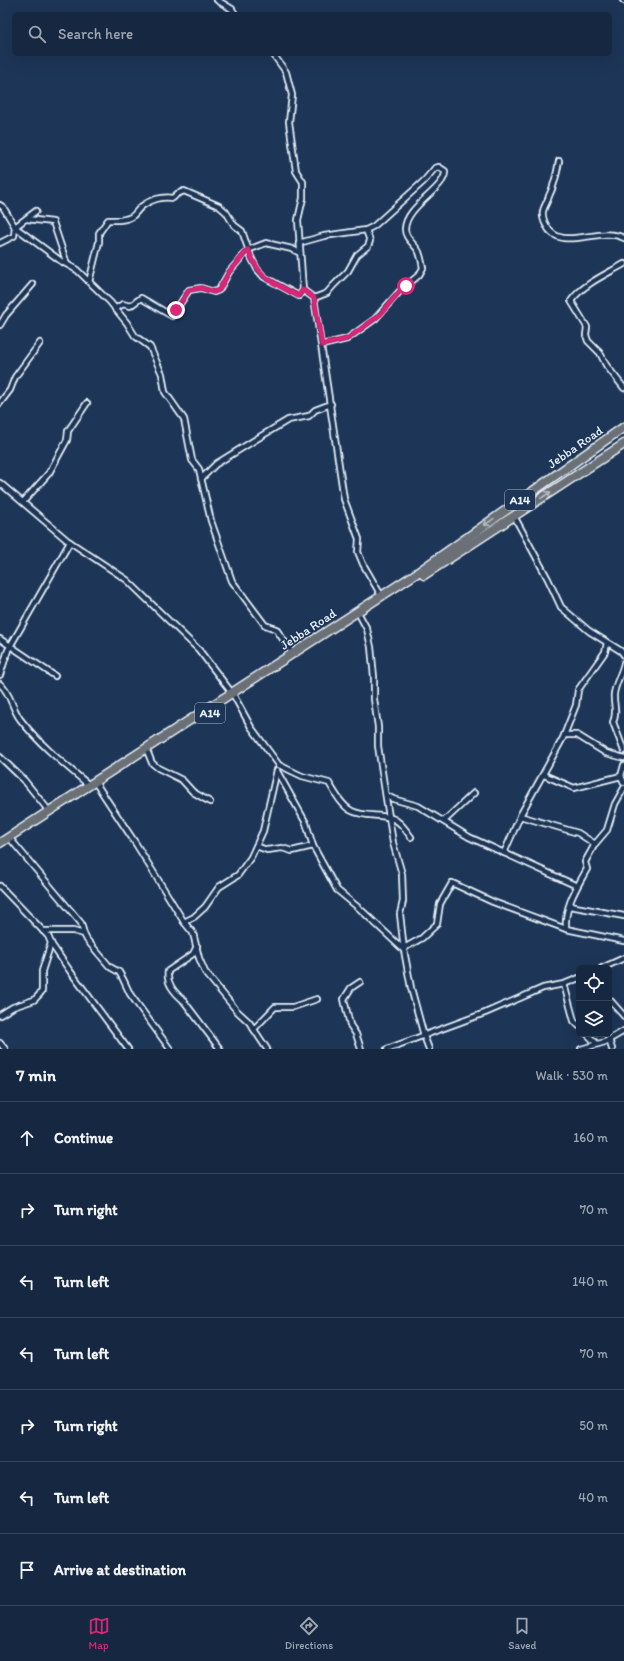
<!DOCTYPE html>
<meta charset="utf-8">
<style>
body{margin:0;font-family:Itim,sans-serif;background:#1f3048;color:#f1f3f6}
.controls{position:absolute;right:12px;bottom:12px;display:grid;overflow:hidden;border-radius:6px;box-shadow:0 4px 16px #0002}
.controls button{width:36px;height:36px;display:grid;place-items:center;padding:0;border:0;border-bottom:1px solid #35445a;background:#162841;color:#f1f3f6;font:20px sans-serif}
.stop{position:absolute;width:12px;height:12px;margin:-9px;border:3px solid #db2777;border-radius:50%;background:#fff}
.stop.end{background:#db2777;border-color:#fff;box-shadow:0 1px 4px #0008}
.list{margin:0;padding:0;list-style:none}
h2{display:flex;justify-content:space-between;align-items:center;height:52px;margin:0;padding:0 16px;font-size:17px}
h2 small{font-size:13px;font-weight:400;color:#9ea6b1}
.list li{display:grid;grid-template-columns:26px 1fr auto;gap:12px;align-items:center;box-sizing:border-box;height:72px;padding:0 16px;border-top:1px solid #35445a}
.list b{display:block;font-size:15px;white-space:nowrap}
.list em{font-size:13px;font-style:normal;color:#9ea6b1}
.icon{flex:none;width:22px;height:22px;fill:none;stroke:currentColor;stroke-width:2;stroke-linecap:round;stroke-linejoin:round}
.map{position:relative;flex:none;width:624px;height:1049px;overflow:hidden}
.search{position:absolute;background:#162841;box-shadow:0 4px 16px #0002;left:12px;right:12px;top:12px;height:44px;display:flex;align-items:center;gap:10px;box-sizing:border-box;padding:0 14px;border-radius:6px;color:#9ea6b1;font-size:15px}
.sheet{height:556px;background:#162841}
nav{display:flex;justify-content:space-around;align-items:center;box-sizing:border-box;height:56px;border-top:1px solid #35445a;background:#162841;font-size:11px;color:#9ea6b1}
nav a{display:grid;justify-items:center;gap:2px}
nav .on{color:#db2777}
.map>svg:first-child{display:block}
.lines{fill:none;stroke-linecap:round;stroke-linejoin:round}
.street-casing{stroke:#e8f1f8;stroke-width:8}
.highway-casing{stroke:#e8f1f8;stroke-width:11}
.street{stroke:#1d3557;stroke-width:4.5}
.highway{stroke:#6a7074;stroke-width:8}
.oneway{stroke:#b6bdc3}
.route{stroke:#db2777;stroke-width:5}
.labels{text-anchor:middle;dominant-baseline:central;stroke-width:3.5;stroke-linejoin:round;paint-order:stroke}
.shield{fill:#1d3557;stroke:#abb9c8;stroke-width:1}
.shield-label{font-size:12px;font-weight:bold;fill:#e8f1f8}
.street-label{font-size:13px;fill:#e8f1f8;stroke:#1d3557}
</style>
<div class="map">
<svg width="624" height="1049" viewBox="0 0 624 1049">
<rect width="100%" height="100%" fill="#1d3557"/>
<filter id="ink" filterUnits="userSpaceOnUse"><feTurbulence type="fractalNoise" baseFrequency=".025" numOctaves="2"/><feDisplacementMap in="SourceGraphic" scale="8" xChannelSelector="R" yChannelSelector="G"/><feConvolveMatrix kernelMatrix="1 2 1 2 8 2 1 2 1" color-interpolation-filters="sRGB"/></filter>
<g filter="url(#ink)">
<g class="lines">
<g class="street-casing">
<g id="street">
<path d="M217,0L232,9L235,14"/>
<path d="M623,0L624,1"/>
<path d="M273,54L286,72L292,95L289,122L296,171L303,182V198L298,220L303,290L314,298L344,499L359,539L358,552L363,564L382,597"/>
<path d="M559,161C557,173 554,186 549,196C548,201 544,206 543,211C542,215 544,222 546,225C560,254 599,225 624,238"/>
<path d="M0,205L3,207L15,227L61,261L77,270L110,302L127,323L135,336L150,347L162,374L165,392L184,419L192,460L199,469L211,521L232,581L265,625L276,629L293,654"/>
<path d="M27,219L53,222L67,264"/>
<path d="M0,243L14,236L15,227L36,211"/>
<path d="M299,243L324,236L366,230L374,226L424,181L435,168L439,167L445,171C446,189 406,205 405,229C405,239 415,244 419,252C421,257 422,263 423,268L419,275L400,291L375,319L347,339L322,345"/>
<path d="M624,264C607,274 583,284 571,301L587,327L586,335L588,341L600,353L606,365L624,388"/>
<path d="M89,282L99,242V233L108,220C115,220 124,221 131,217C135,215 138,209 142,206C150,200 162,196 173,198L177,194L184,191L219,206L226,212L234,225L242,231L251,257L257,269L264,277L299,296L303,290"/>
<path d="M314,298L327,293L333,286L348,271L357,255L368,246L370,241L366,230"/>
<path d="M115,309L123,304L130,306L141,298L172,316L189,290L201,288L214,292L219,290L229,272L248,250L266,243L292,249L300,253"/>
<path d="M0,325L6,315L33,284"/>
<path d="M0,403L10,390L15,377L40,343"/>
<path d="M201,479L216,464L263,435L288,420L309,416L315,410L331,404"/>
<path d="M0,483L67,540L127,580L199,650L232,693"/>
<path d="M23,502L49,473L67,440L68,431L87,403"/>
<path d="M514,516L548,579L561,607L589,631L621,651L624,655"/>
<path d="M360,616L367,629L371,647L374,677V699L378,727V746L393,843L402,874L403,901L400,914L404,950L411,988L424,1036L429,1049"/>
<path d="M0,639L55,676"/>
<path d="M624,663C622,673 615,684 614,694C613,704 618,712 613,722L624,751"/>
<path d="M0,675L8,650L70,542"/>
<path d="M0,684C10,692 12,708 20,719C40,745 64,764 89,785"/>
<path d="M234,696L251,727L279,765L302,776L329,783C335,793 342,806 352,811C366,818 387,813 397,821C403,825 407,832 411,837"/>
<path d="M565,735H577L606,753L624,758"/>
<path d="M148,753L152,763L158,768L182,780L193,792L210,802"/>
<path d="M0,757L24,780L49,811"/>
<path d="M277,771L306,823L313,846L337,890L360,909L404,950"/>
<path d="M544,775L574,788L621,776L624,765"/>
<path d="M621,776L624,783"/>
<path d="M97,785L136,844L184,922L193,933L199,958L205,972L237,1011L249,1022L267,1049"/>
<path d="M386,795L393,799L418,806L469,837L577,886"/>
<path d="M520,816L578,833L595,844"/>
<path d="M444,821L474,793"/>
<path d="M12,841L81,923L84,934L87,940L110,967L119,972L123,979L130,994L170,1049"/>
<path d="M256,846L267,850L282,848L292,851L313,846"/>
<path d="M504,853L521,814L563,738L576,705L578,690L605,652L607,643"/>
<path d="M0,886L48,936L52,945L70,971L128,1049"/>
<path d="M570,906L624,916"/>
<path d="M184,922L194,917L205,907L219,887L238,875L251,857L263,831L277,770"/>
<path d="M566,929C564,907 577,887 587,869L585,862L595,844L607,830L615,804L624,788"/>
<path d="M43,931H73L84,934"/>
<path d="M197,946L193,954L168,971C166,983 174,992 183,1000L220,1049"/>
<path d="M404,948L422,938L437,924L440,904L452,883L493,902L566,929L624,941"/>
<path d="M602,968L624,958"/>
<path d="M360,982L351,988L344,999L350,1025L356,1034L361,1049"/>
<path d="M564,984L574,1021L579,1026"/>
<path d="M609,999L624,1016"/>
<path d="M0,1015L13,1007L34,1000L39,995L42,991V971L51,943"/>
<path d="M254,1029L275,1007H293L317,999"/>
<path d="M587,1034L597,1044"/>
<path d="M609,1039L612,1049"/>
<path d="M0,1043L5,1049"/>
<path d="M387,1049L485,1013L543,988L564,984L579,978"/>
<path d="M581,1049L605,1042L624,1031"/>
</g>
</g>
<g class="highway-casing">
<g id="highway">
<path d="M424,575L624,444"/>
<path d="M0,843L417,573L624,427"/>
</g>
</g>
<use href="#street" class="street"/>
<use href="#highway" class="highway"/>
</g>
<defs><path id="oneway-shaft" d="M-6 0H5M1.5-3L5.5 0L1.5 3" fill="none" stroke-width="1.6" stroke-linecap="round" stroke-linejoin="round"/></defs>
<g class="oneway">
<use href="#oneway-shaft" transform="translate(546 495) rotate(-33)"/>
<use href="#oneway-shaft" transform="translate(489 522) rotate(145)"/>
</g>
</g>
<g class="lines" filter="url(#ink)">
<path class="route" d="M176,310L189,290L201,288L214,292L219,290L229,272L248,250C261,281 272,281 298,296L303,290L314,298L322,345L347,339L354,334L381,314L400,291L406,286"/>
</g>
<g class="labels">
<g class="shield">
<rect x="505" y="490" width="30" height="20" rx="3"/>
<rect x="195" y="703" width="30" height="20" rx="3"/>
</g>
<g class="shield-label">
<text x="520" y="500">A14</text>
<text x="210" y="713">A14</text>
</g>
<g class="street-label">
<text transform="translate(575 447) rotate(-35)">Jebba Road</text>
<text transform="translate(308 629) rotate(-33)">Jebba Road</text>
</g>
</g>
</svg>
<div class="controls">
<button><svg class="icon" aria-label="locate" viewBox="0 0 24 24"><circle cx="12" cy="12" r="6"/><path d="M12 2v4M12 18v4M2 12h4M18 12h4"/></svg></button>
<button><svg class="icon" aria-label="layers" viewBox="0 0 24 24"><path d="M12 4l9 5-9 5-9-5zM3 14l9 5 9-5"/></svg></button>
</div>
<div class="stop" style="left:406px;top:286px"></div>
<div class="stop end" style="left:176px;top:310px"></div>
<div class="search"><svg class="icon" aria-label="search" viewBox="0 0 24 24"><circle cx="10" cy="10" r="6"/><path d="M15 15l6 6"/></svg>Search here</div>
</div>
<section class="sheet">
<h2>7 min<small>Walk · 530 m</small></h2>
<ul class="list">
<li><svg class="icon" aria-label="ahead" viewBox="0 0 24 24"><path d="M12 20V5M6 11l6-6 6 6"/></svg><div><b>Continue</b></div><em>160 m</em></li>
<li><svg class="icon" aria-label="right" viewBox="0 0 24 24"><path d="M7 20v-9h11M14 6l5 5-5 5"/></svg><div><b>Turn right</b></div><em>70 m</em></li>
<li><svg class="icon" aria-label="left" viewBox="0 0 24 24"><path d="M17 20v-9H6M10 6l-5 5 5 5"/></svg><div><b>Turn left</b></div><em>140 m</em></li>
<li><svg class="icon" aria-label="left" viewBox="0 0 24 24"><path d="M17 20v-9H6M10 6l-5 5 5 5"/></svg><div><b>Turn left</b></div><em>70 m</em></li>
<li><svg class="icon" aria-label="right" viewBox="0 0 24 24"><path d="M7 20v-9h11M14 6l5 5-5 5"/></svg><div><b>Turn right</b></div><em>50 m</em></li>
<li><svg class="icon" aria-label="left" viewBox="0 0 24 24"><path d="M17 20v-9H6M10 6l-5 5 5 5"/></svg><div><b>Turn left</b></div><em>40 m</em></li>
<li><svg class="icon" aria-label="arrive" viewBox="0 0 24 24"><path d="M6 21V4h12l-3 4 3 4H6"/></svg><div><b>Arrive at destination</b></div></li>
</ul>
</section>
<nav>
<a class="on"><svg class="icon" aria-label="map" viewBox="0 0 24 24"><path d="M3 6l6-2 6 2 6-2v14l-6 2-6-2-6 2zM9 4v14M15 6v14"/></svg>Map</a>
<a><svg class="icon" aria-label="directions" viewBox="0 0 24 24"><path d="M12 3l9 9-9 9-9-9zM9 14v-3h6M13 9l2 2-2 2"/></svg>Directions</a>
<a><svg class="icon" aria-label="saved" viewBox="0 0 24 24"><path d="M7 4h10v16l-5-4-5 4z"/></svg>Saved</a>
</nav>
